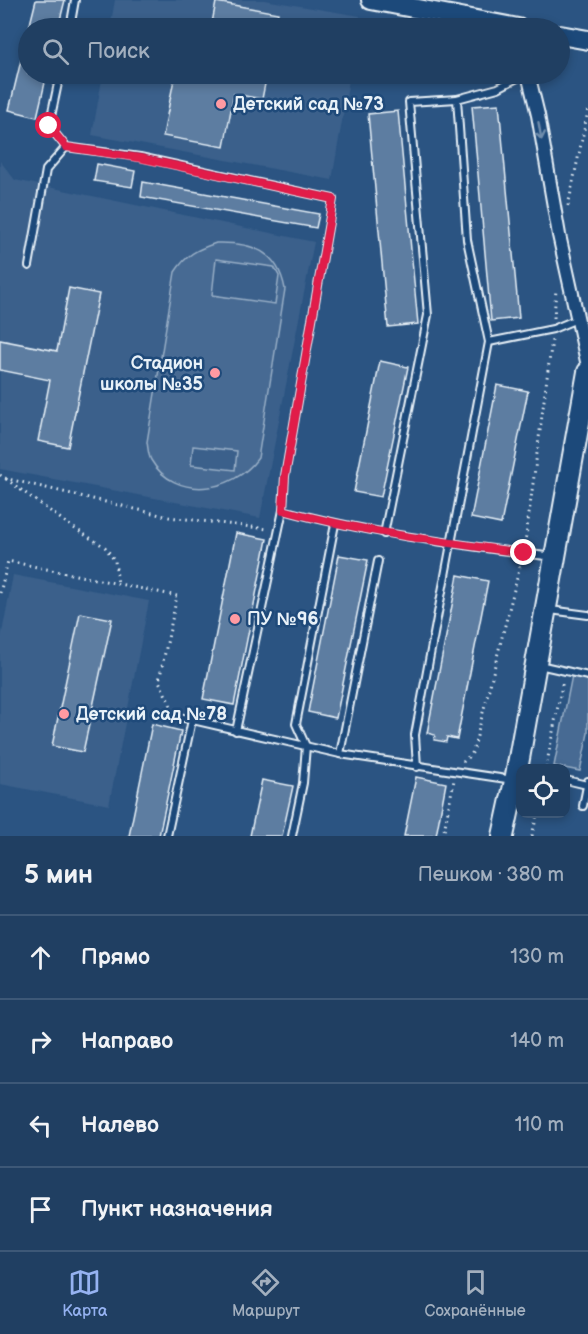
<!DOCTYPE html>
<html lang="ru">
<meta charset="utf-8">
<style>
body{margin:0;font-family:"Balsamiq Sans",sans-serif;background:#284668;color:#f1f3f6}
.controls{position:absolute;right:18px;bottom:18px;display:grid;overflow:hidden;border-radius:12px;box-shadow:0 3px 9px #0003}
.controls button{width:54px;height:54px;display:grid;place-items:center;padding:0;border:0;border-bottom:2px solid #3d5877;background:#203f62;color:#f1f3f6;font:30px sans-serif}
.stop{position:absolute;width:18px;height:18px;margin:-14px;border:4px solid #e11d48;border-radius:50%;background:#fff}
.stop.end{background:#e11d48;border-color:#fff;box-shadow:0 2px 6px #0008}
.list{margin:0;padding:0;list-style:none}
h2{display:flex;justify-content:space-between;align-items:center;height:78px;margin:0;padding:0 24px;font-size:26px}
h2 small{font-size:20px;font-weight:400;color:#a2afbe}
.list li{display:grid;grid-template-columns:39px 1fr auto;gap:18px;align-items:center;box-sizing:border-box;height:84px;padding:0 24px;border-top:2px solid #3d5877}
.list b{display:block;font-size:22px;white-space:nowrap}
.list em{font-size:20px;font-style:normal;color:#a2afbe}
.icon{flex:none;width:33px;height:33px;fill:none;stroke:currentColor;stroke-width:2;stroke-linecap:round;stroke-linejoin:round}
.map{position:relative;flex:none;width:588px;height:836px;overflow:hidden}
.search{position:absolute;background:#203f62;box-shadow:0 3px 9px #0003;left:18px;right:18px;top:18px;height:66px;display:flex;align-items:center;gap:15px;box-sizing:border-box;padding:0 21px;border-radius:33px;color:#a2afbe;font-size:22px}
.sheet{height:414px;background:#203f62}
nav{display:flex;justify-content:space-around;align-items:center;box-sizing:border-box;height:84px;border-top:2px solid #3d5877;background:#203f62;font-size:16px;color:#a2afbe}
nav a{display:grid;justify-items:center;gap:3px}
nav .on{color:#95b2f1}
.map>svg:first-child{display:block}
.built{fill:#3a608b}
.green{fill:#476b93;stroke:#98aec6;stroke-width:1.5;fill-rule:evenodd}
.building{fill:#5d7da1;stroke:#e8f1f8;stroke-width:1.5}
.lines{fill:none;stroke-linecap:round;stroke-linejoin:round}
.lane-casing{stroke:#e8f1f8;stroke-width:10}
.street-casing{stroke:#e8f1f8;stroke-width:16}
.secondary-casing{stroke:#e8f1f8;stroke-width:22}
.primary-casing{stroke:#e8f1f8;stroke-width:24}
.path{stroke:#e8f1f8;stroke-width:3;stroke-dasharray:1.5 4.5;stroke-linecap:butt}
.lane{stroke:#1f4a7a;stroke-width:6}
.street{stroke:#1f4a7a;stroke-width:12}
.secondary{stroke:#1f4a7a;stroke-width:18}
.primary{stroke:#1f4a7a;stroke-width:20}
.oneway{stroke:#6f8dac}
.route{stroke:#e11d48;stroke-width:8}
.poi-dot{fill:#ff9aa2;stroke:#1f4a7a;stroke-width:2}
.labels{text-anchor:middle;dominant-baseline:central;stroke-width:5;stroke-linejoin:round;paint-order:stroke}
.poi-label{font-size:18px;font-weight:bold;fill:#e8f1f8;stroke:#1f4a7a;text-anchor:start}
</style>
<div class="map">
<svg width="588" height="836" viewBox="0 0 588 836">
<rect width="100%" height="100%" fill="#2b5482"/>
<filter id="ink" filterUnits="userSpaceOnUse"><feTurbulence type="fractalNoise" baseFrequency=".0167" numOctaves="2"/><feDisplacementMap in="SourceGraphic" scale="12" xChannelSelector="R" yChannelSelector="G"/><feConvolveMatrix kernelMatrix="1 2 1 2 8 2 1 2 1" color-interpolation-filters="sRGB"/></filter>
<g filter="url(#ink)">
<g class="built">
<path d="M115,0H264L360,16L358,28H110Z"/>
<path d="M103,74H350L332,180L92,135Z"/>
<path d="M0,161L15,180L314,242L260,518L0,469Z"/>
<path d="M13,575L149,601L109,805L0,784V643Z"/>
</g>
<g class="green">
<path d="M216,243C252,242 278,251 285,289L258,458C233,493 175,501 151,460C148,455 148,447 147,442L175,272C187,254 196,250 216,243ZM216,259L274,267L279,276L275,304L212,295ZM193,446L237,451L235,470L191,465Z"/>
<path d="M572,675L588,678V733L580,771L554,766Z"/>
</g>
<g class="building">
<path d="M36,0H65L58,28H29Z"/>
<path d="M216,2L278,13L275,28H211Z"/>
<path d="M24,48L28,49V74H47L37,117L9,110Z"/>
<path d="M175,74H267L262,99L234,94L224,147L163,136Z"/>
<path d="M499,104L519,318L491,321L472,106Z"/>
<path d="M398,111L418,324L388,327L368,114Z"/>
<path d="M97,164L135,171L132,187L94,181Z"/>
<path d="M143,182L319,214L316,228L141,197Z"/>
<path d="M69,288L99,294L68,447L38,441L50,380L0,370V340L57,351Z"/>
<path d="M380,361L408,367L381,497L354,492Z"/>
<path d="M497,385L528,391L501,524L471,518Z"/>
<path d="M236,533L267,539L234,705L203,699Z"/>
<path d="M339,555L368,560L336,718L308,712Z"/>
<path d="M458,575L488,581L457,739L447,737L446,742L434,740L435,735L427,733Z"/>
<path d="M80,613L112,619L83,752L52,746Z"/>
<path d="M152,724L181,731L159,836H129Z"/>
<path d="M416,777L446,783L436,836H404Z"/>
<path d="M262,780L293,786L282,836H250Z"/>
</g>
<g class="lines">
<g class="lane-casing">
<g id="lane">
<path d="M70,28L75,0"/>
<path d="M60,74L49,126L66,147"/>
<path d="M29,266L46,170L66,147L140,157L333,199L285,476L283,510C371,534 462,545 553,557"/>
<path d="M489,342L553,329L577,319"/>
<path d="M384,534L428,315L409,102L457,99"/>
<path d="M550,610L588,615"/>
<path d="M539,665L588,676"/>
<path d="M175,716L340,754L513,780"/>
<path d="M236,731L283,510"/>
<path d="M340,754L378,561"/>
<path d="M417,767L415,735L489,342L467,240L457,99L498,88L525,74"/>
<path d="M566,780L587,785"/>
<path d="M583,806L588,781"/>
<path d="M167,836L192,720"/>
<path d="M292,836L303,783L306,746L296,724L335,524"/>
</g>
</g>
<g class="street-casing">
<path id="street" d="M528,74L538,115L559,235L588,366"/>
</g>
<g class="secondary-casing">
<g id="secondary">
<path d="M371,0L518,28"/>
<path d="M560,35L588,40"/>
</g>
</g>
<g class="primary-casing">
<path id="primary" d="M503,836L515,781L588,372"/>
</g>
<g class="path">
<path d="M568,206L588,111"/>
<path d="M554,318L556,289"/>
<path d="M0,475L4,478L169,517L268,529"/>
<path d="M6,479L72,527L105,547L115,561L118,584"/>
<path d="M525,544L552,340"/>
<path d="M0,593L8,561L177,596L159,681L171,706"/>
<path d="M463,762L473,752L521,562"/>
<path d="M546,768L563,680"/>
<path d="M443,836L454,780"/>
<path d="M532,836L537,814"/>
</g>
<use href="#lane" class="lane"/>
<use href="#street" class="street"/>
<use href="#secondary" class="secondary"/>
<use href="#primary" class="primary"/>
</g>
<defs><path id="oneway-shaft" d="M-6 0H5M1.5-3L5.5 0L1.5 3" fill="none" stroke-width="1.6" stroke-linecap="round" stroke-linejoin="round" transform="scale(1.5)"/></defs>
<use class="oneway" href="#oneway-shaft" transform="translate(540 131) rotate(80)"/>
</g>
<g class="lines" filter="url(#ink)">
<path class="route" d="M49,126L66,147L140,158L333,199L285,476L283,510C362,532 442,542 524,553"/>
</g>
<g class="poi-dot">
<circle cx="221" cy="104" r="6"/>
<circle cx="215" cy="373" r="6"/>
<circle cx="235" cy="619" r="6"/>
<circle cx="64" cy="714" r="6"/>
</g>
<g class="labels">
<g class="poi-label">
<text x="233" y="104">Детский сад №73</text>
<text x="203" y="363" text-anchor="end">Стадион<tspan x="203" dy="21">школы №35</tspan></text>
<text x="247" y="619">ПУ №96</text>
<text x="76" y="714">Детский сад №78</text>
</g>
</g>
</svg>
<div class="controls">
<button><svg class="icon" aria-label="locate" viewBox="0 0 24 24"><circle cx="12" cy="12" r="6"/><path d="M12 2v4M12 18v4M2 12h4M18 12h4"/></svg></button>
</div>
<div class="stop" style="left:49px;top:126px"></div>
<div class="stop end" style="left:524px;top:553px"></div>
<div class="search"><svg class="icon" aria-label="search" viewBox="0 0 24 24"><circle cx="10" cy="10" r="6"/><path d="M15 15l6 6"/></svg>Поиск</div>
</div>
<section class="sheet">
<h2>5 мин<small>Пешком · 380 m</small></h2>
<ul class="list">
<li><svg class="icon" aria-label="ahead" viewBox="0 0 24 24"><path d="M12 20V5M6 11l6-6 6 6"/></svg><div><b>Прямо</b></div><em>130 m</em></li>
<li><svg class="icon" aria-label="right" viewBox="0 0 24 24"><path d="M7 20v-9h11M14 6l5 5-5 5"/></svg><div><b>Направо</b></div><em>140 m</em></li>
<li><svg class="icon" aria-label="left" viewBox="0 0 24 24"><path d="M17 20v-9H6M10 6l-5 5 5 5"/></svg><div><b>Налево</b></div><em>110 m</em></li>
<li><svg class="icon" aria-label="arrive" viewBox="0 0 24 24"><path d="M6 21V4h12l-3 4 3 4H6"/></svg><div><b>Пункт назначения</b></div></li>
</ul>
</section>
<nav>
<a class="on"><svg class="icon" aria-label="map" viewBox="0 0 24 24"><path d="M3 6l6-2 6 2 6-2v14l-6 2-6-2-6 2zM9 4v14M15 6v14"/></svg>Карта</a>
<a><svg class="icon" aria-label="directions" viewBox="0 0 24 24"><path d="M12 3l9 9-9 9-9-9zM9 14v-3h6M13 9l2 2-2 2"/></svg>Маршрут</a>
<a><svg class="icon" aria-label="saved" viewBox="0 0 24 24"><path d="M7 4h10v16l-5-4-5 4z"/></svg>Сохранённые</a>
</nav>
